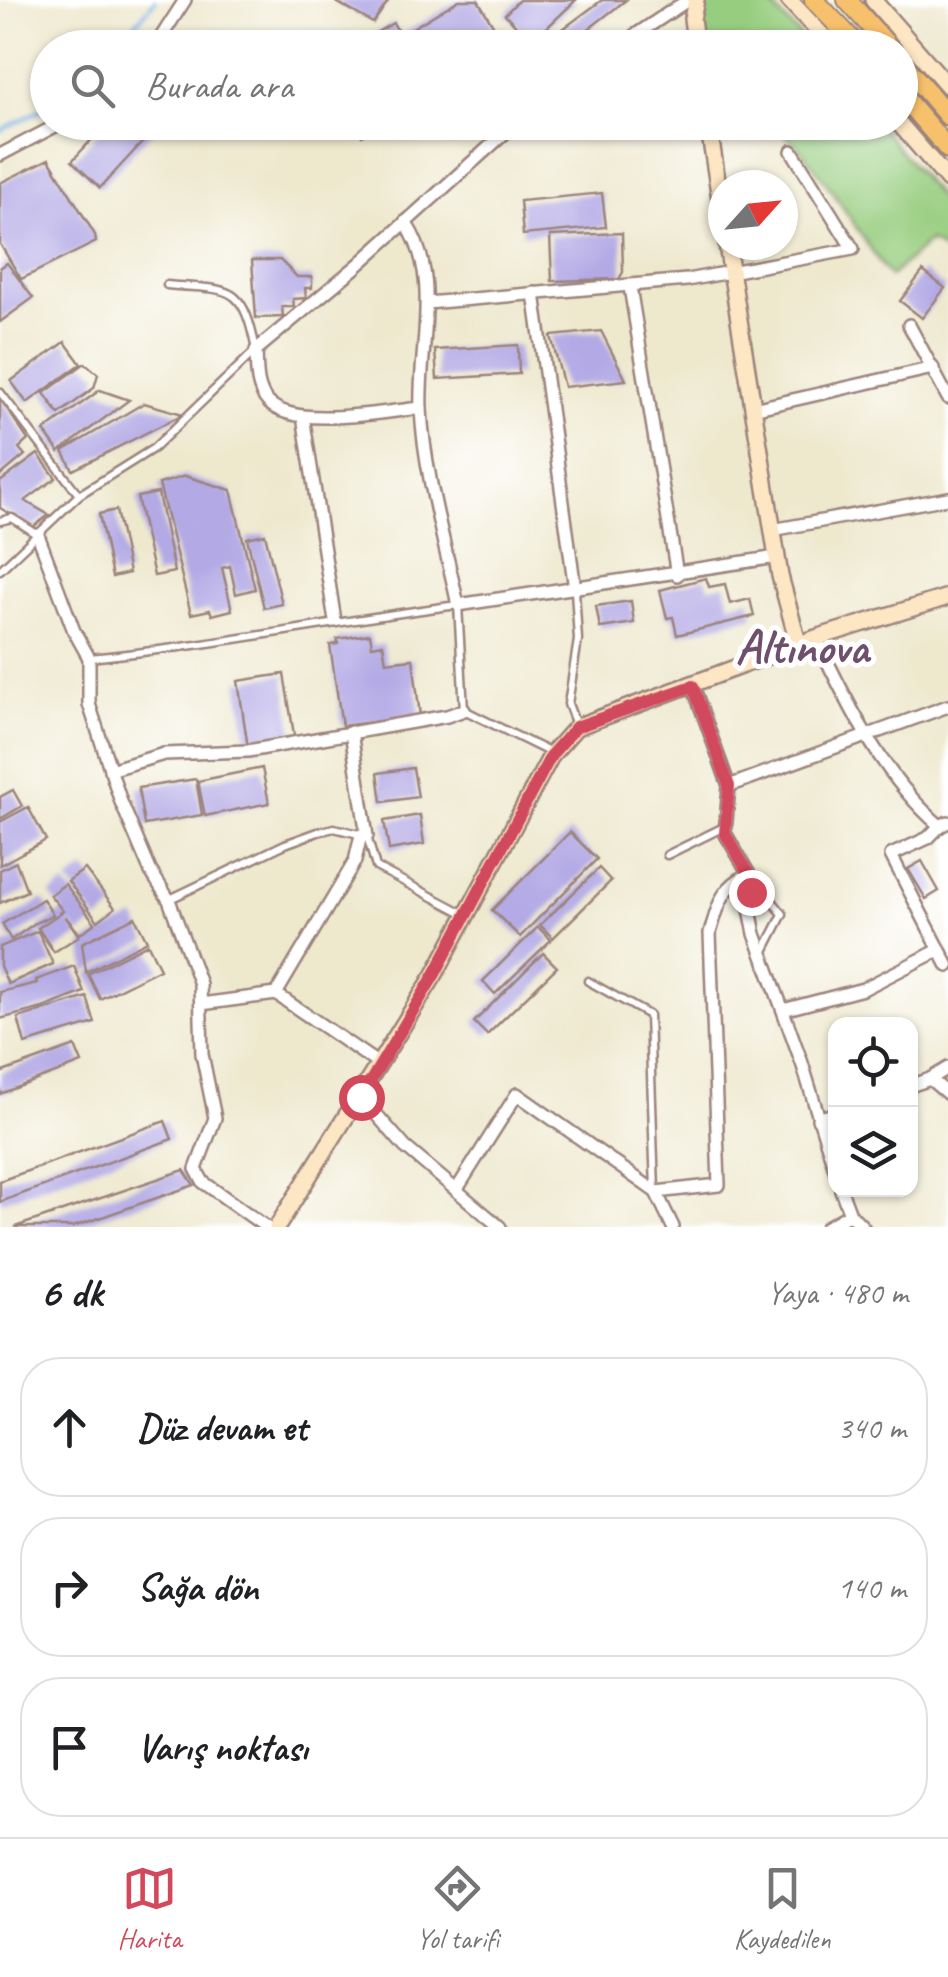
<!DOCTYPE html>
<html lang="tr">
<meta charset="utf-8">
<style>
body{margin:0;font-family:Caveat,sans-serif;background:#f2f2f2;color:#202124}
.controls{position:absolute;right:30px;bottom:30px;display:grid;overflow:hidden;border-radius:20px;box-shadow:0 2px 8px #0004}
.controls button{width:90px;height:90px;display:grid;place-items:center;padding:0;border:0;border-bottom:2px solid #e0e0e0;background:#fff;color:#202124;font:50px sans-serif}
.compass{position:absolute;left:708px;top:170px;width:90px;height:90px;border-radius:50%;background:#fff;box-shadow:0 2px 8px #0004;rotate:63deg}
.stop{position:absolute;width:30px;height:30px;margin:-22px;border:8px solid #d1495b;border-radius:50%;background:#fff}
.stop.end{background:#d1495b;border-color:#fff;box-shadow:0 2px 10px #0008}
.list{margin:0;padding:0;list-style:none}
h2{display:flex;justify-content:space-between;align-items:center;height:130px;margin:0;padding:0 40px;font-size:42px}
h2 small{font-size:32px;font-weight:400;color:#757577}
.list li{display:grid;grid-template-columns:65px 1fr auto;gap:30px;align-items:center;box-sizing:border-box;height:140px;margin:0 20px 20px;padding:0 20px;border:2px solid #e0e0e0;border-radius:40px}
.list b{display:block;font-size:38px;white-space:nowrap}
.list em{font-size:32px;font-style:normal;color:#757577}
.icon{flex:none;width:55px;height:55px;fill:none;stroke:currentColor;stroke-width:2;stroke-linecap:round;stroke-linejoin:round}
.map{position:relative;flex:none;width:948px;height:1227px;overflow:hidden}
.search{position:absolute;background:#fff;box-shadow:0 2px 8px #0004;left:30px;right:30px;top:30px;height:110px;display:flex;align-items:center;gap:25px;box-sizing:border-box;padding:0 35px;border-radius:55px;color:#757577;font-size:38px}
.sheet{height:610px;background:#fff}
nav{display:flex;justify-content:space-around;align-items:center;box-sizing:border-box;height:140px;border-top:2px solid #e0e0e0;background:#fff;font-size:28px;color:#757577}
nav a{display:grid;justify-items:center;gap:5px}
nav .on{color:#d1495b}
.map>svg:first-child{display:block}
.green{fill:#97cd7f;stroke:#707655;stroke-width:2.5}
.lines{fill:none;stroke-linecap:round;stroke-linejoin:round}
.stream{stroke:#72afe4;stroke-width:4}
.building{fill:#b2a9e5}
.lane-casing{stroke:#9c847c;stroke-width:11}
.street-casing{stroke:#9c847c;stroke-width:16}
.secondary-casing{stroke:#9c847c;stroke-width:20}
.primary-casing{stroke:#9c847c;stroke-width:22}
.lane{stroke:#fff;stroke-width:6}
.street{stroke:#fff;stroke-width:11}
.secondary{stroke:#fce6c4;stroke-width:15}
.primary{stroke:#f7c06c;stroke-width:18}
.route{stroke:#d1495b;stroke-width:12}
.labels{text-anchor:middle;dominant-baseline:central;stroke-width:10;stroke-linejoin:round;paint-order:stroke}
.quarter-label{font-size:48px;font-weight:bold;fill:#6e4f6c;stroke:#fff}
</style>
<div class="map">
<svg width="948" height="1227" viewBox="0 0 948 1227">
<rect width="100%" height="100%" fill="#fff"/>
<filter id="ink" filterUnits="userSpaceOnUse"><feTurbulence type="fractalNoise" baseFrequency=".01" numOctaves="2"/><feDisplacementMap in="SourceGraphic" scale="20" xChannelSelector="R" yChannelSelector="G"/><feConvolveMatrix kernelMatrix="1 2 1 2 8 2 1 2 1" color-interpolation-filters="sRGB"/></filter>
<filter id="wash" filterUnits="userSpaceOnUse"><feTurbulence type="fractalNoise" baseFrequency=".0048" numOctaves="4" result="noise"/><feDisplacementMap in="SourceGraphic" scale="40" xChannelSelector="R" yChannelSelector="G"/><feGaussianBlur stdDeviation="2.25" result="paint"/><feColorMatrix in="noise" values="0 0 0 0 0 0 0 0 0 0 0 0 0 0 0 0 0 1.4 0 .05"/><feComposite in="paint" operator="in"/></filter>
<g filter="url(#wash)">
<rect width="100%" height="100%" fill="#eee8cd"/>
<g class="green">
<path d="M704,0H766L811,47H700L695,22Z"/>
<path d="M770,123H877L948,208V254L929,241L890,277C858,234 812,149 770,123Z"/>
</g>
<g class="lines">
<g class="stream">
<path d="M116,48L155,0"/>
<path d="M0,131L48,106"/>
</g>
</g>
<g id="blocks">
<g class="building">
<path d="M333,0H389L373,23Z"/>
<path d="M459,0H478L497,32L503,28L515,48H409L401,35Z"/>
<path d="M519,0H576L532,42L505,14Z"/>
<path d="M602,0H626L564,48L548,40Z"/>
<path d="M393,23L398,31L366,48L362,41Z"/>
<path d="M396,34L404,48H374Z"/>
<path d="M108,122H161L100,188L72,161Z"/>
<path d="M354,122H385L362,136Z"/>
<path d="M523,122H597V134L524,137Z"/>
<path d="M49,159L95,235L96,242L21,279L0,244V183Z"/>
<path d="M602,193L606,227L523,235L520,201Z"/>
<path d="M622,233L623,272L619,279L552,281L550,236Z"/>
<path d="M252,260H280L297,277H312V288H305L306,298L293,299L294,307H282L283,317L256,318Z"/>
<path d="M7,263L33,298L0,322V268Z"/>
<path d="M923,271L945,288L922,318L900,301Z"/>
<path d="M601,331L626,380L564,387L551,336Z"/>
<path d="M65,342L81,364L27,403L11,381Z"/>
<path d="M518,345L519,374L437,379L435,350Z"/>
<path d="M85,363L98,374L94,388L59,414L44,393Z"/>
<path d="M100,390L129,400L59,452L44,431Z"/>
<path d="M0,398L28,440L19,448L25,455L0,476Z"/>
<path d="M144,403L183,414L73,470L63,451Z"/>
<path d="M38,454L56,478L25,501L49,515L33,527L0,508V482Z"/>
<path d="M185,476L231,490L255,589L236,594L230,566L222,568L232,610L212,615L210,610L191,614L159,484Z"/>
<path d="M158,493L174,572L154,576L137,497Z"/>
<path d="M116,510L129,573L112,577L99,514Z"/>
<path d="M265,534L282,604L264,608L247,538Z"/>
<path d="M706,578L709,587L725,584L730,604L750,599L754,616L677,635L673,617L667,618L660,590Z"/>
<path d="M631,601L634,623L600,628L596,606Z"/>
<path d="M370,634L372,646L383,644L386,662L413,659L420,716L342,726L330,645L338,644L337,639Z"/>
<path d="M284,674L295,741L248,748L238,681Z"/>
<path d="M262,768L269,803L205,816L198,781Z"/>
<path d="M413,768L418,797L382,802L378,773Z"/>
<path d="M196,779L202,815L144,825L138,788Z"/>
<path d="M13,790L22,806L0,819V797Z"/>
<path d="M28,807L46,840L0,865V822Z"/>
<path d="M420,815L424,844L389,850L384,821Z"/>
<path d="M570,832L597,859L520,937L492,910Z"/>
<path d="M922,861L939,891L926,899L908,869Z"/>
<path d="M16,862L27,891L0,903V870Z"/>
<path d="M599,868L611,881L553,938L540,925Z"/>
<path d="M85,869L115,908L98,921L68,881Z"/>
<path d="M65,884L95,923L80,934L65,916L79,936L54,952L38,928L63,911L50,895Z"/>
<path d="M43,899L53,915L35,923L11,940L2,924Z"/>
<path d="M135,917L147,941L86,972L82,943Z"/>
<path d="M538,927L551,940L495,994L483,981Z"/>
<path d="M38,931L53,964L8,984L0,966V947Z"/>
<path d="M148,944L160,969L100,999L88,974Z"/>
<path d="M543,953L557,967L487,1035L474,1022Z"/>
<path d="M74,966L84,992L43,1008L0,1019V992L37,983L36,980Z"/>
<path d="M87,997L95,1023L25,1044L18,1018Z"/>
<path d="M75,1046L82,1063L0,1094V1073Z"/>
<path d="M165,1121L172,1139L0,1202V1181Z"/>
<path d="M184,1170L194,1185L73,1227H15Z"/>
</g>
</g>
</g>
<g filter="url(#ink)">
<use href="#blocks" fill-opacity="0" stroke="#9c847c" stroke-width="2.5"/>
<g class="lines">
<g class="lane-casing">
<g id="lane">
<path d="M0,392L79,495L0,570"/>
<path d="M79,495L154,448L256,350C242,280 229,291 167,285"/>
<path d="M0,521L12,518L37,534"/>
<path d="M575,590L578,640L568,704L576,725"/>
<path d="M89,658C213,646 334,621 458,605L464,710L551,753"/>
<path d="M667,855L724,827"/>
<path d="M753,884L760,886L783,914L763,953"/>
<path d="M170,899L285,844L318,832L334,828L367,836L376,867L465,914"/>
<path d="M588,981L649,1015L655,1191"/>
</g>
</g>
<g class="street-casing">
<g id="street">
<path d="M154,48L185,0"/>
<path d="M616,48L688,0"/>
<path d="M0,155L63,122"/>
<path d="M405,222C443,277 418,348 421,409C424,471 445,544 458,605L777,557"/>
<path d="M630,287L677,575"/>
<path d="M534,293L575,589"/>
<path d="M427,303L687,280L853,249L792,151"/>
<path d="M909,325L948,398"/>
<path d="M421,408C385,411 294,430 268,402C255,388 257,367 256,350L357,266L517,122"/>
<path d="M753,409L933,368"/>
<path d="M303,416L335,621"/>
<path d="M772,530L948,498"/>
<path d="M38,535L74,631L89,658V704L121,802L150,870L169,900L200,984L202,1054L215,1118L196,1169L203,1182L266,1227"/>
<path d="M816,638C848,705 883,777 940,826L948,822"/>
<path d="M693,686L729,786L725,833L749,874L752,884L750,909L755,934L802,1063L836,1173"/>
<path d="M351,732L367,836"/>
<path d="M110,770L164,754L248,751L447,716L464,710"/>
<path d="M729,786L948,706"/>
<path d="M940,826L928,838L891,855L948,966"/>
<path d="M276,994L355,861L361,835"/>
<path d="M201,1004L276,994L380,1065"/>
<path d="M783,1010L863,989L939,950"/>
<path d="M930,1079L948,1094"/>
<path d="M910,1086L930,1079L948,1068"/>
<path d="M361,1097L405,1147L500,1227"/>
<path d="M818,1119L836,1113"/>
<path d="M457,1189L517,1094L656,1192L673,1227"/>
<path d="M841,1190L850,1214L863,1227"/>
<path d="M656,1192L719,1185L710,933C719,903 721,888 749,874"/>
<path d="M827,1227L850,1214"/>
</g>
</g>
<g class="secondary-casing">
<g id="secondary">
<path d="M696,0L692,19L696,48"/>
<path d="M789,0L834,48"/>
<path d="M873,0L948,86"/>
<path d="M708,122L723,218"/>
<path d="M898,122L948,180"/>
<path d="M727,245L780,576L799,646"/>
<path d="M277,1227L435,974L552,754L576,727L816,638L948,597"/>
</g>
</g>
<g class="primary-casing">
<g id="primary">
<path d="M814,0L860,48"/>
<path d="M847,0L890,48"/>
<path d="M900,60L948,116"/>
<path d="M900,93L948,149"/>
</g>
</g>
<use href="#lane" class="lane"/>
<use href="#street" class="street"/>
<use href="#secondary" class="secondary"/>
<use href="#primary" class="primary"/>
</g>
</g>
<g class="lines" filter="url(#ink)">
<path class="route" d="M361,1097L435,974L552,754L576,727L693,686L729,786L725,833L749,874L751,892"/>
</g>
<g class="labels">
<g class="quarter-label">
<text x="802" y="647">Altınova</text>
</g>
</g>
</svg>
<div class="controls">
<button><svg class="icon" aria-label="locate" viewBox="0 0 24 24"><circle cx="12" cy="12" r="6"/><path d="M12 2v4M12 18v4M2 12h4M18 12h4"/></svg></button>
<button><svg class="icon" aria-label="layers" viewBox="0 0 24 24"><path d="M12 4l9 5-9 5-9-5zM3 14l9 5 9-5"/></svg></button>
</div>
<svg class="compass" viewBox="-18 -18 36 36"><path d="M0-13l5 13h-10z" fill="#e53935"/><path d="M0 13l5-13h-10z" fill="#757577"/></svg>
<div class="stop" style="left:361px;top:1097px"></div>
<div class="stop end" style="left:751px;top:892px"></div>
<div class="search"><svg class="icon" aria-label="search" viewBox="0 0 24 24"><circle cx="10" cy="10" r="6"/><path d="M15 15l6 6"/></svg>Burada ara</div>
</div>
<section class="sheet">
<h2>6 dk<small>Yaya · 480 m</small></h2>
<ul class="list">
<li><svg class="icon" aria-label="ahead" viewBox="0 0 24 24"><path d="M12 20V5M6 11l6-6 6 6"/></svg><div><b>Düz devam et</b></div><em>340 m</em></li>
<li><svg class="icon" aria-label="right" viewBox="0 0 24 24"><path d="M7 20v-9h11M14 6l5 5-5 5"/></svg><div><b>Sağa dön</b></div><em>140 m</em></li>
<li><svg class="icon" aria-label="arrive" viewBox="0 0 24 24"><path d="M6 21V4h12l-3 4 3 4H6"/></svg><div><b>Varış noktası</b></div></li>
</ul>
</section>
<nav>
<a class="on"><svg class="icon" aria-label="map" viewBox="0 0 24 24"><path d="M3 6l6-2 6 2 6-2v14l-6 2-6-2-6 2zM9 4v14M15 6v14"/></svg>Harita</a>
<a><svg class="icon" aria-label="directions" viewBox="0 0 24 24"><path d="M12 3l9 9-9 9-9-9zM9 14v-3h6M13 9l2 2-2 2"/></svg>Yol tarifi</a>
<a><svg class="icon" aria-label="saved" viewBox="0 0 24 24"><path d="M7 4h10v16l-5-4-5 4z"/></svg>Kaydedilen</a>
</nav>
